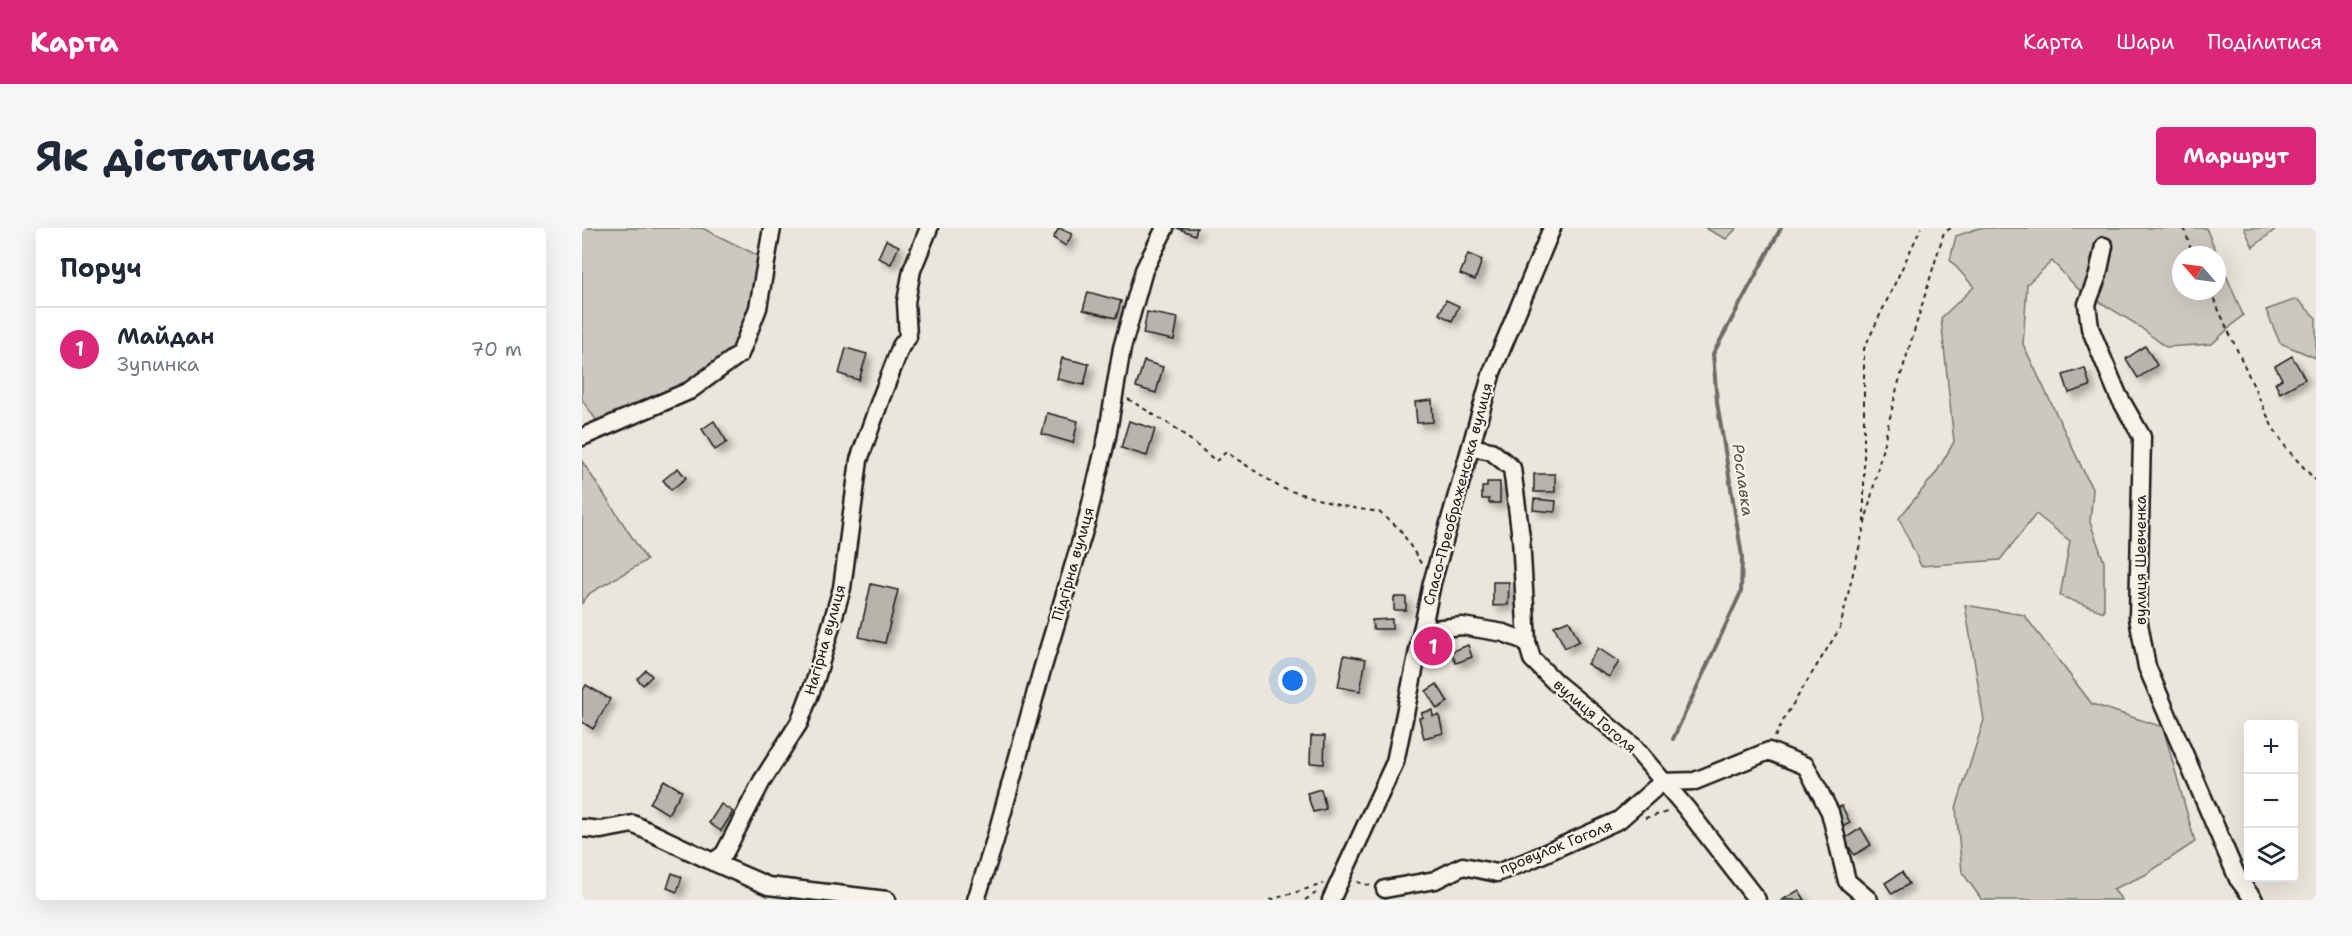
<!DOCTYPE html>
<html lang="uk">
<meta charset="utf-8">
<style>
body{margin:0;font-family:"Shantell Sans",sans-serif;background:#f6f6f7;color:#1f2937}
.controls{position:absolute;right:18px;bottom:18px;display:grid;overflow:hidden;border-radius:6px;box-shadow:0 6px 24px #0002}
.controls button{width:54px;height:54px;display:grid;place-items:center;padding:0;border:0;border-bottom:2px solid #e0e1e3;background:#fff;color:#1f2937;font:30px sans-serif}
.compass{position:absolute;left:1590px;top:18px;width:54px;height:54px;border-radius:50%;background:#fff;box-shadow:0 6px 24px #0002;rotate:298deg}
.you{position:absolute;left:711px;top:453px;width:21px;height:21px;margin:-15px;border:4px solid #fff;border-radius:50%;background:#1a73e8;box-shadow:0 0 0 9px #1a73e833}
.badge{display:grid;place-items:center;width:39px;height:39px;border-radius:50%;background:#db2777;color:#fff;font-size:20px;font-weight:700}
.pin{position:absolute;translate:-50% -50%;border:3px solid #fff;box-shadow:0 2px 6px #0006}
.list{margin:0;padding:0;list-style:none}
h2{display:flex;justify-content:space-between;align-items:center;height:78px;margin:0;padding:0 24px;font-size:26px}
h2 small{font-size:20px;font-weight:400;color:#747a83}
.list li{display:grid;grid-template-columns:39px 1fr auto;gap:18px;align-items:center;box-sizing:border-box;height:84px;padding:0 24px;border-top:2px solid #e0e1e3}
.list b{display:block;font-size:22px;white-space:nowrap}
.list p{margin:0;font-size:20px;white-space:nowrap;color:#747a83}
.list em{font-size:20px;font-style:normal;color:#747a83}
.icon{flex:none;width:33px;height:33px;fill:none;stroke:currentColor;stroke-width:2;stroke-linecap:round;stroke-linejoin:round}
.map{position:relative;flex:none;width:1734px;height:672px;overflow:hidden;border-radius:6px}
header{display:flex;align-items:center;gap:36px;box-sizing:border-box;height:84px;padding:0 30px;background:#db2777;color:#fff}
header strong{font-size:28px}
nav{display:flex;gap:33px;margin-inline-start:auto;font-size:21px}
.intro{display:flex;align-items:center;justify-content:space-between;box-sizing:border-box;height:144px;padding:0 36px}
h1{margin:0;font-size:42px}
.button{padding:15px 27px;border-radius:6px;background:#db2777;color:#fff;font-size:21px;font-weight:700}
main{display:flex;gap:36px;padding:0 36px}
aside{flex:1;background:#fff;border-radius:6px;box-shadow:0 6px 24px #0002}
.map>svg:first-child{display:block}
.green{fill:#ccc8c0;stroke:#74726e;stroke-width:1.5;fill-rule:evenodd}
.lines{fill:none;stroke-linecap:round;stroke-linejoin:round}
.stream{stroke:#6d6c68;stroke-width:4}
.building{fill:#b6b4ac;stroke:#1c1c1c;stroke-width:1.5;filter:url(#shadow)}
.minor-casing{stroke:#1c1c1c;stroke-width:21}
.path{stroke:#1c1c1c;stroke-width:2;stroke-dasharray:4.5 4.5;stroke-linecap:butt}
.minor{stroke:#f7f3e8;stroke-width:16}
.labels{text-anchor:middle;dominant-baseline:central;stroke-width:4.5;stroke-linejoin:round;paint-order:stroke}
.street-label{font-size:15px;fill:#1c1c1c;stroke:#f7f3e8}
.water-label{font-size:16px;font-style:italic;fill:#52514e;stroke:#f7f3e8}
</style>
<header>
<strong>Карта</strong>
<nav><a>Карта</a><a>Шари</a><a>Поділитися</a></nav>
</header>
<div class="intro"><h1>Як дістатися</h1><a class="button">Маршрут</a></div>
<main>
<aside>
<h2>Поруч<small></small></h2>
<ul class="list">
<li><span class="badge">1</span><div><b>Майдан</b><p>Зупинка</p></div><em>70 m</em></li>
</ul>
</aside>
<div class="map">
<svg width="1734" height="672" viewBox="0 0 1734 672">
<defs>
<filter id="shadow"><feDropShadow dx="5.5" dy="5.5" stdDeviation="3" flood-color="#0004"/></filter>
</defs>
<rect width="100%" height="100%" fill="#eae6dc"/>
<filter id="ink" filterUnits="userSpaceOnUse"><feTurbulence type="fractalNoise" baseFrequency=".0167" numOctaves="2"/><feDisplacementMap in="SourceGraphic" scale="12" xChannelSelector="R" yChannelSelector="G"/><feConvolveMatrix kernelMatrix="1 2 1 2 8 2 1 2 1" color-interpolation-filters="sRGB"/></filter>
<g filter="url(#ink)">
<g class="green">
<path d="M0,0H120L185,32L158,126L107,163L20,200L0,172Z"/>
<path d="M1123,0H1155L1144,11Z"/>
<path d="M1397,0H1624L1661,87L1630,116L1584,119L1554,96L1495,60L1470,33L1445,56L1441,116L1511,263L1508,294L1522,334V384L1478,368L1488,313L1454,286L1418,332L1339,338L1317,290L1354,245L1372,214L1359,90L1392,59L1368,32L1374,8ZM1599,27H1635V63H1599Z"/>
<path d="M1662,0H1695L1671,19Z"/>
<path d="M1715,71L1734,90V130L1698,115L1684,82Z"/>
<path d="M0,233L65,332L8,365L0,375Z"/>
<path d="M1383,377L1442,387L1510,476L1581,499L1613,614L1563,647L1531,661L1540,672H1400L1380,644L1374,580L1402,492Z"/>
</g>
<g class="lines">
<path class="stream" d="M1091,511L1159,364L1160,328L1135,174L1131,126L1199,0"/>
</g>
<g class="building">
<path d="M477,0L490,6L484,18L471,10Z"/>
<path d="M595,0H615L613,7Z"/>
<path d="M304,12L317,18L309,36L296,30Z"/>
<path d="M886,26L900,32L893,52L878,46Z"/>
<path d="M506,64L539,73L534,90L501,82Z"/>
<path d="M864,72L877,78L870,93L857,86Z"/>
<path d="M565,84L596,90L592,112L561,106Z"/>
<path d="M1563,118L1575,137L1556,150L1544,131Z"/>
<path d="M264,120L285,126L277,152L257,146Z"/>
<path d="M1710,128L1723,151L1698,165L1693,155L1700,151L1693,138Z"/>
<path d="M480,130L507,136L502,157L475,151Z"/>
<path d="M562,133L581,139L574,165L554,159Z"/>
<path d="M1503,140L1508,158L1487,165L1481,147Z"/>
<path d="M850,172L851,194L835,195L833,174Z"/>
<path d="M465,185L496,193L491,215L460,206Z"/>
<path d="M132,193L145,214L133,222L120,201Z"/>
<path d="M547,193L573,201L565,228L539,220Z"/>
<path d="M96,240L104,250L89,262L81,252Z"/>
<rect x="952" y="246" width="21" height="18"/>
<path d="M905,254H918V275H907V271H900V259H905Z"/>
<path d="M952,271L974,273L973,284L951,282Z"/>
<path d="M911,354H927L926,377L911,378Z"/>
<path d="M289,356L316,362L303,415L277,409Z"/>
<rect x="812" y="369" width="12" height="13"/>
<path d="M810,391V401H791L790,392Z"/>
<path d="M987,392L997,413L983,420L972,398Z"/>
<path d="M886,417L890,429L874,435L869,424Z"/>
<path d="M1016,420L1037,434L1027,449L1005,436Z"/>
<path d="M762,427L784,431L778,463L756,459Z"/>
<path d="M64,442L70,448L61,457L55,451Z"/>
<path d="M855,456L866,474L855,481L844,463Z"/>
<path d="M4,457L28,471L11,501L0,494V464Z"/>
<path d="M850,482L851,488L857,487L861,505L842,510L837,490L841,489L839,485Z"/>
<path d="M729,508H743L742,536L728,535Z"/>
<path d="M82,552L100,563L86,586L68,575Z"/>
<path d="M739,561L744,581L731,584L725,565Z"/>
<path d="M139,576L151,584L139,603L127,595Z"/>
<path d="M1260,578L1268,595L1260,599L1252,581Z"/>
<path d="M1279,600L1289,617L1272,627L1262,611Z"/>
<path d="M1320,644L1327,656L1310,666L1303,655Z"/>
<path d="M90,645L100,649L95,664L85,660Z"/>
<path d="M1217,662L1223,672H1200Z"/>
</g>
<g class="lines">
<g class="minor-casing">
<g id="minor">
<path d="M1522,18L1516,47L1505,76L1508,100L1536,167L1560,209L1556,390L1565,439L1656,651L1672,672"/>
<path d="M0,209L107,163L158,126L176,80L190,0"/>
<path d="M889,219L909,223L930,240L939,310L945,414"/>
<path d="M840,402L880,398L922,405L945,414L950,431L973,454L1051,518L1104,580L1175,672"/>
<path d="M0,600L19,602L51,596L131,634L142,626L180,553L217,495L234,450L260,360L277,232L299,170L319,118L326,109L324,74L330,42L347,0"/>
<path d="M131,634L186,658L305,672"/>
<path d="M803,661L853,652L881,638L915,645L946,633L1037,592L1080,554L1113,553L1187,523L1224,538L1248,584L1265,653L1287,672"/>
<path d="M394,672L413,612L460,442L504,296L525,209L540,120L562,42L583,0"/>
<path d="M749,672L813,534L850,355L910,144L970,0"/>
</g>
</g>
<g class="path">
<path d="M1602,0L1611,27"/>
<path d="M1628,63L1690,198L1705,221L1734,253"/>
<path d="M546,171L595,201L634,233L644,224L699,260L759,278L797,284L818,301L840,337"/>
<path d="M1282,294V121L1339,0"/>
<path d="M1193,509L1203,489L1258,400L1315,160L1362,4L1369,0"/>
<path d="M1063,590L1086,584"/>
<path d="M775,654L790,658"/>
<path d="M688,672L741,656"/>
<path d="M723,672L734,665"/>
</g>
<use href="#minor" class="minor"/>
</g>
</g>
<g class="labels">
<g class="street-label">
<text transform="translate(876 266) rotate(-75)">Спасо-Преображенська вулиця</text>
<text transform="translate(1559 332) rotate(-90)">вулиця Шевченка</text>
<text transform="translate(491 336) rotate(-74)">Підгірна вулиця</text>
<text transform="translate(243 412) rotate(-74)">Нагірна вулиця</text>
<text transform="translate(1013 488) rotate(41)">вулиця Гоголя</text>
<text transform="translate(974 619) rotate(-22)">провулок Гоголя</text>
</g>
<g class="water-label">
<text transform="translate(1161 252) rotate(82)">Рославка</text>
</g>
</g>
</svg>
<div class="controls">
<button>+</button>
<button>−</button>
<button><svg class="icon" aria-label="layers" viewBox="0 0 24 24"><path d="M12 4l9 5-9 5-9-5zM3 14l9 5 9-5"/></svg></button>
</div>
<svg class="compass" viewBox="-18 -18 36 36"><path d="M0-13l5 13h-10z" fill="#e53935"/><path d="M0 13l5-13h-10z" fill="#747a83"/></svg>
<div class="you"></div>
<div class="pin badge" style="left:851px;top:418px">1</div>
</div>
</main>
